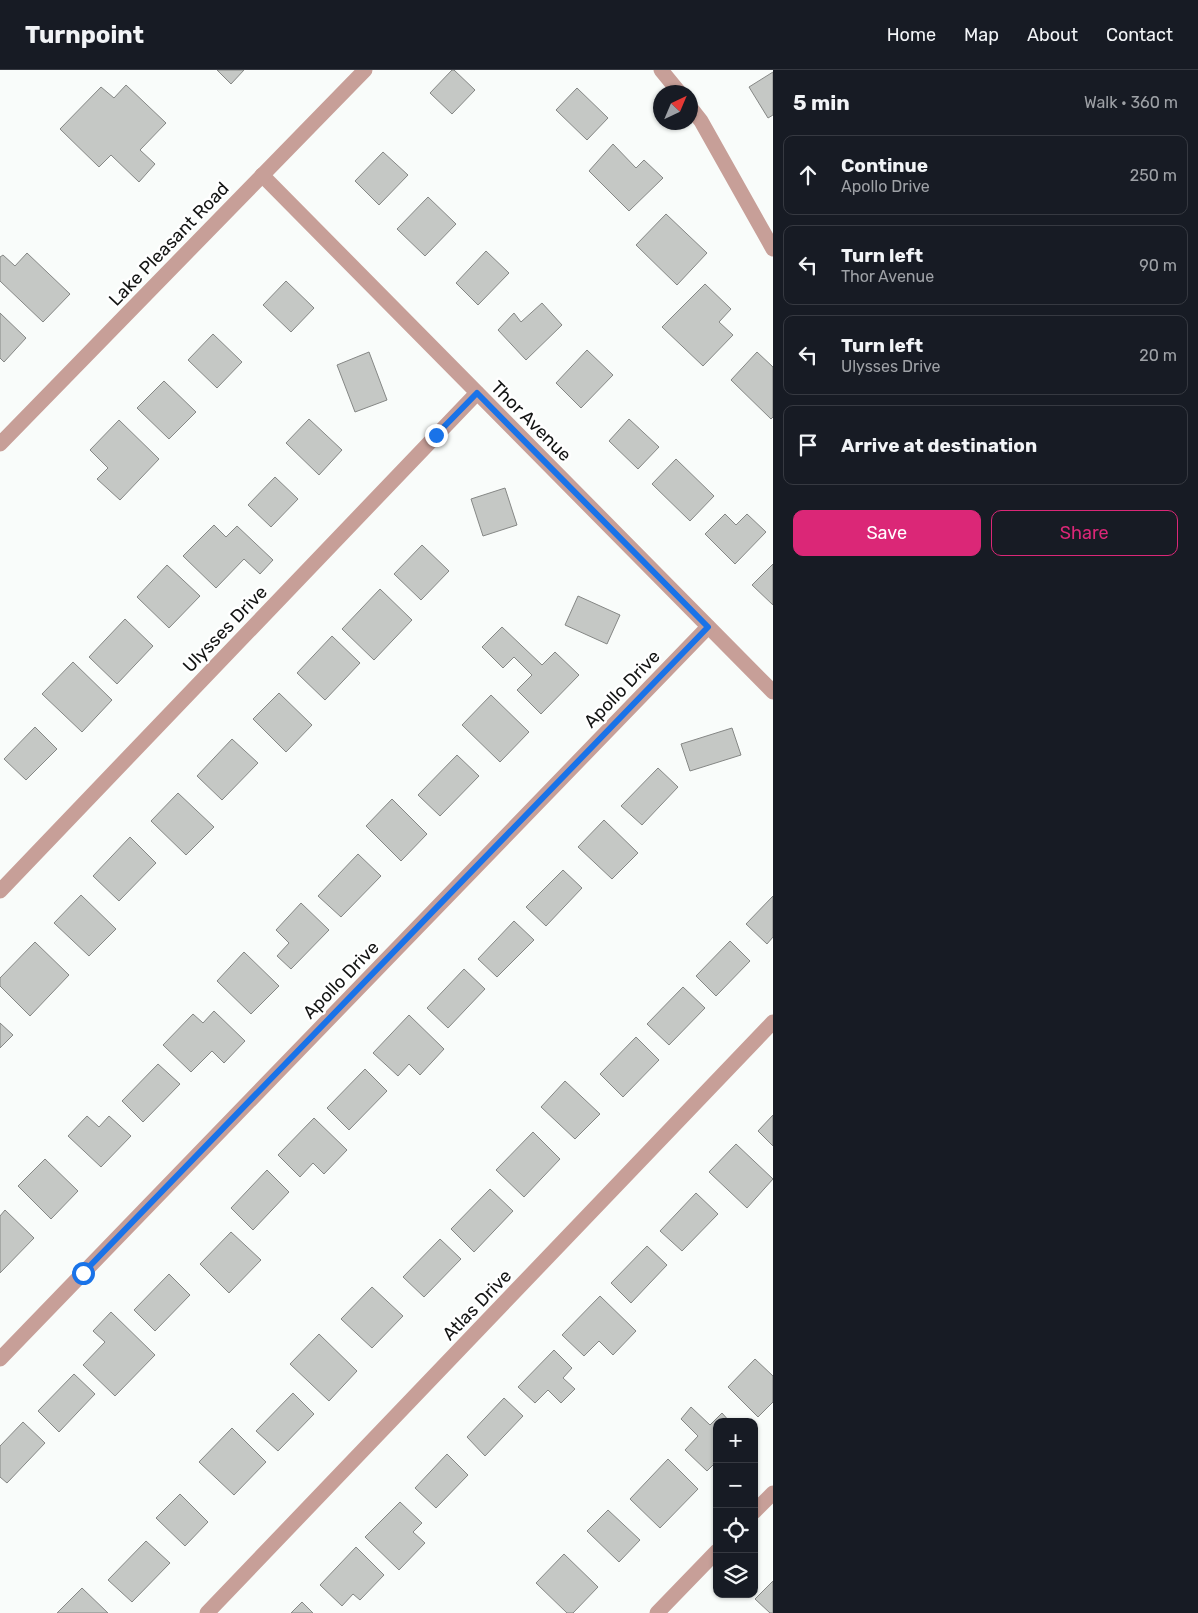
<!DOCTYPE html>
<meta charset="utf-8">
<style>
body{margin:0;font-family:Rubik,sans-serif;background:#20242c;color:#f1f3f6}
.controls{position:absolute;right:15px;bottom:15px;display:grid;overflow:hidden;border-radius:10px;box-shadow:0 1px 4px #0004}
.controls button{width:45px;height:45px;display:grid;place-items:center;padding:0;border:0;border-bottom:1px solid #363941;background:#171b24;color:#f1f3f6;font:25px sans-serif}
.compass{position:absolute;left:653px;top:15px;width:45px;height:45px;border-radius:50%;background:#171b24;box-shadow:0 1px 4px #0004;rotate:44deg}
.stop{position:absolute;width:15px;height:15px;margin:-11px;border:4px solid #1a73e8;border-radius:50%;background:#fff}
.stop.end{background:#1a73e8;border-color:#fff;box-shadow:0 1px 5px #0008}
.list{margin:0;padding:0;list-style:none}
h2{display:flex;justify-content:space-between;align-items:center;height:65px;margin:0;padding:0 20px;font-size:21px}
h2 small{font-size:16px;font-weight:400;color:#9ea1a6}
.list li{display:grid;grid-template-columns:32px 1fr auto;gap:15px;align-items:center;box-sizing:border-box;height:80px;margin:0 10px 10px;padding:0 10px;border:1px solid #363941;border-radius:10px}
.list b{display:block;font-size:19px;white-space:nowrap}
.list p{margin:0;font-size:16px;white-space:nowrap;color:#9ea1a6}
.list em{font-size:16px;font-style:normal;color:#9ea1a6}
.actions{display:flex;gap:10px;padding:15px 20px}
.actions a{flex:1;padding:11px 0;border:1px solid #db2777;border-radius:10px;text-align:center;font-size:18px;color:#db2777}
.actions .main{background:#db2777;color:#fff}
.icon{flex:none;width:28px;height:28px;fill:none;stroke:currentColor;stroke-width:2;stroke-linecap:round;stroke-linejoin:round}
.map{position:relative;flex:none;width:773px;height:1543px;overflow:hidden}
header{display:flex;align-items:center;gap:30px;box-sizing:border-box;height:70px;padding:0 25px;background:#171b24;border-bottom:1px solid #363941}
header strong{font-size:24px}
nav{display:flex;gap:28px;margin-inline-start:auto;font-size:18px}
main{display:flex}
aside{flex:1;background:#171b24}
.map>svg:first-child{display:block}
.building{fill:#c5c8c5;stroke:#858785}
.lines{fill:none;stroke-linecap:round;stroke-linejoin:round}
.minor{stroke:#c79f98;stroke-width:15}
.route{stroke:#1a73e8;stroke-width:6}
.labels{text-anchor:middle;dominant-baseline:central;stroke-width:5;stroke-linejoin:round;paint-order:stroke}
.street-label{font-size:18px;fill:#131413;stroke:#fff}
</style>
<header>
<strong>Turnpoint</strong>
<nav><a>Home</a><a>Map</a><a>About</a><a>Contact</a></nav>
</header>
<main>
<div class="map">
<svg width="773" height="1543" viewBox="0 0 773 1543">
<rect width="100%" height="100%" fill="#f9fcfa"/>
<g class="building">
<path d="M217,0H244L231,14Z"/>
<path d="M452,0H454L475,20L452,44L430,23Z"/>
<path d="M773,2V45L768,48L749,17Z"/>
<path d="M126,15L166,53L140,80L155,94L139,112L111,85L99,97L60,59L101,17L114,28Z"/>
<path d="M577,18L608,48L587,70L556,40Z"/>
<path d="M613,74L636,98L644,90L663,108L629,141L589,101Z"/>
<path d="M383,82L408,105L379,135L355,111Z"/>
<path d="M428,127L456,154L425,186L397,159Z"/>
<path d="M666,144L707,183L677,215L636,175Z"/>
<path d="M486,181L509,203L478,235L456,213Z"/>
<path d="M27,183L70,224L43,252L0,211V187L3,185L15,196Z"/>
<path d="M286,211L314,238L291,262L263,235Z"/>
<path d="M705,214L731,239L719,252L733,265L703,296L662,257Z"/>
<path d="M542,233L562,255L526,290L498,260L514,243L521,252Z"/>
<path d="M0,243L26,268L4,292L0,288Z"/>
<path d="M213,264L242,292L217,318L188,290Z"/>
<path d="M587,280L613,305L581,338L556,313Z"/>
<path d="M369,282L387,330L355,342L337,295Z"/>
<path d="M757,282L773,297V347L771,349L731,310Z"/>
<path d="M164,311L196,342L169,369L137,338Z"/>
<path d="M309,349L342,380L319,405L286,373Z"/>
<path d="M629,349L659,377L638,399L609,371Z"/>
<path d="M119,350L159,389L120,430L97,409L108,398L90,380Z"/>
<path d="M676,389L714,426L690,451L652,414Z"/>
<path d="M275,407L298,429L271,457L248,435Z"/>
<path d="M505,418L517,455L483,466L471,429Z"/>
<path d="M725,444L736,455L747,444L766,462L735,494L705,464Z"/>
<path d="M214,455L226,467L237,456L273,490L260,504L244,489L216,518L183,486Z"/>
<path d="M422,475L449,501L421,530L394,504Z"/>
<path d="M773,494V535L752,515Z"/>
<path d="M167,495L200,526L169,558L137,527Z"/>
<path d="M380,519L412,550L374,590L342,559Z"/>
<path d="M578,526L620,545L607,574L565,555Z"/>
<path d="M125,549L153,576L117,614L89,587Z"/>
<path d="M502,557L542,595L555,582L579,605L541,644L517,620L532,605L514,587L503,598L482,577Z"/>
<path d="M332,566L360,593L325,630L297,603Z"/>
<path d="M73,592L112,630L82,662L42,624Z"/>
<path d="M279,623L312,655L286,682L253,649Z"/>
<path d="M491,625L529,662L500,692L462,655Z"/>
<path d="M35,657L57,679L26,710L4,689Z"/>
<path d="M732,658L741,685L690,701L681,674Z"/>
<path d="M232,669L258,693L222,730L197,706Z"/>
<path d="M457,685L479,706L440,746L418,725Z"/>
<path d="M658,698L678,717L642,755L621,736Z"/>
<path d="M178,723L214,757L186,785L151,751Z"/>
<path d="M392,729L427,764L401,791L366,756Z"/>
<path d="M604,750L638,783L612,809L578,777Z"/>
<path d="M130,767L156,793L119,831L93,806Z"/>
<path d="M358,784L381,806L341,847L318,826Z"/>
<path d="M563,800L582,818L546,856L526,837Z"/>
<path d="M81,825L116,859L89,886L54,853Z"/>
<path d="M773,826V867L767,874L746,854Z"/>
<path d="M301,833L329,860L291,899L277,886L289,873L276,860Z"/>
<path d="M514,851L534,870L497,907L478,889Z"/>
<path d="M730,871L750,891L716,926L696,906Z"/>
<path d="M35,872L69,905L30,946L0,916V908Z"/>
<path d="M244,882L279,916L251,944L217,911Z"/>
<path d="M464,899L485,919L448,958L427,938Z"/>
<path d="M683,917L705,938L669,975L647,954Z"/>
<path d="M214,941L245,971L224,993L212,981L191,1002L163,975L193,944L203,953Z"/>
<path d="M409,945L444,979L420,1005L409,994L398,1006L373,983Z"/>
<path d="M0,953L13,965L0,978Z"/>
<path d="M636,967L659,990L623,1027L600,1004Z"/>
<path d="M158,994L180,1014L143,1052L122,1031Z"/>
<path d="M365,999L387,1021L349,1060L327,1038Z"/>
<path d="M565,1011L600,1044L575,1069L541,1037Z"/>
<path d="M773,1045V1076L758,1061Z"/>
<path d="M87,1046L99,1057L109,1046L131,1066L101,1097L68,1066Z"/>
<path d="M314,1048L347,1080L324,1104L313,1093L300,1107L278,1085Z"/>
<path d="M533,1062L560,1089L524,1127L496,1100Z"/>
<path d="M736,1074L773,1109L747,1138L709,1102Z"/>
<path d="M45,1089L78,1121L51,1149L18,1116Z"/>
<path d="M267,1100L289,1122L253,1160L231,1138Z"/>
<path d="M490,1119L513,1141L474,1182L451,1159Z"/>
<path d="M696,1123L718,1144L682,1181L660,1161Z"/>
<path d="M5,1140L34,1168L0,1203V1146Z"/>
<path d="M231,1162L261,1190L229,1223L200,1194Z"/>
<path d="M440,1169L461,1189L424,1227L403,1207Z"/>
<path d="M647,1176L667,1195L631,1233L611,1213Z"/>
<path d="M169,1204L190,1225L155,1261L134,1240Z"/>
<path d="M372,1217L403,1246L372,1278L341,1249Z"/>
<path d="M600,1226L636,1261L613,1285L599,1271L584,1286L562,1265Z"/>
<path d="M111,1242L155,1285L115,1326L83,1295L105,1272L93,1261Z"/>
<path d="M319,1264L357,1301L329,1331L290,1294Z"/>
<path d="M554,1280L572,1298L563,1308L575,1319L561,1333L548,1320L535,1333L518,1317Z"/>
<path d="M755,1289L773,1306V1332L758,1347L728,1317Z"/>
<path d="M74,1304L95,1324L59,1362L38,1341Z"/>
<path d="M293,1323L314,1344L278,1381L256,1361Z"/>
<path d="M504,1328L523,1346L485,1386L467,1367Z"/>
<path d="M691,1337L710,1355L722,1343L730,1352H717V1391L707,1401L685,1380L698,1366L681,1349Z"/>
<path d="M23,1352L45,1373L7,1413L0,1407V1376Z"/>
<path d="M232,1358L266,1392L234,1425L199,1392Z"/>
<path d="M447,1384L468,1405L436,1438L415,1418Z"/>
<path d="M668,1389L698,1419L660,1458L630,1429Z"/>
<path d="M180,1424L208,1452L185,1476L156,1448Z"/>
<path d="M400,1432L422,1453L413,1462L425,1473L399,1500L365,1467Z"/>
<path d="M608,1440L640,1470L619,1492L587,1461Z"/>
<path d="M146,1471L170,1493L132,1532L108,1510Z"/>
<path d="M356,1477L384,1505L360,1530L353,1524L342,1536L320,1515Z"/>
<path d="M564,1484L598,1517L573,1543H567L536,1513Z"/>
<path d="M773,1511V1543H770L755,1529Z"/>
<path d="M82,1518L108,1543H57Z"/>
<path d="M302,1532L313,1543H291Z"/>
</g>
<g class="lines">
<g class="minor">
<path d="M661,0L679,22"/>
<path d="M690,37L701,51L773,179"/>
<path d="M262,105L773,622"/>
<path d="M0,374L365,0"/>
<path d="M0,821L477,323"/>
<path d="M0,1289L708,557"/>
<path d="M754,1442L773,1423"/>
<path d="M207,1543L773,952"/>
<path d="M657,1543L717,1481"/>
</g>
</g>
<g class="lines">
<path class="route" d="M83,1203L708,557L477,323L436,365"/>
</g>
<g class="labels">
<g class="street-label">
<text transform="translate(169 174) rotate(-46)">Lake Pleasant Road</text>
<text transform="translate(531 351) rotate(45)">Thor Avenue</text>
<text transform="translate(225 559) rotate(-46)">Ulysses Drive</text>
<text transform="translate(622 619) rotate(-46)">Apollo Drive</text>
<text transform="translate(341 910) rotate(-46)">Apollo Drive</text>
<text transform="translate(477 1235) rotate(-46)">Atlas Drive</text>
</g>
</g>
</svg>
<div class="controls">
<button>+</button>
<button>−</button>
<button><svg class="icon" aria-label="locate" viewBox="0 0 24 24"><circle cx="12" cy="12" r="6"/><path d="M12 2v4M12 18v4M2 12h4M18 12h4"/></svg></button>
<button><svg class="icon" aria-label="layers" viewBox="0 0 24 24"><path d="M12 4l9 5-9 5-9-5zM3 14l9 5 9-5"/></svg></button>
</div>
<svg class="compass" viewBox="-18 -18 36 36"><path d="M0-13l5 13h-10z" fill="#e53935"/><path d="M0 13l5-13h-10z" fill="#9ea1a6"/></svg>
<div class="stop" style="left:83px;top:1203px"></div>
<div class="stop end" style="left:436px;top:365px"></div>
</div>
<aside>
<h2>5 min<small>Walk · 360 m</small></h2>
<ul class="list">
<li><svg class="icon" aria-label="ahead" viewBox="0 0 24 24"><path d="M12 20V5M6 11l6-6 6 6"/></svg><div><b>Continue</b><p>Apollo Drive</p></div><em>250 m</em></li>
<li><svg class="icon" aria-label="left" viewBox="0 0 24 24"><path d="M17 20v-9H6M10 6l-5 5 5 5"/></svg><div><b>Turn left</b><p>Thor Avenue</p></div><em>90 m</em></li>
<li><svg class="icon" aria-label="left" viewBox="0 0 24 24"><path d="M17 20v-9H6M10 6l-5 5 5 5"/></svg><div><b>Turn left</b><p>Ulysses Drive</p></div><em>20 m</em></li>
<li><svg class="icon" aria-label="arrive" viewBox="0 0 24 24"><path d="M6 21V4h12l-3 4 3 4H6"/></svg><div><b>Arrive at destination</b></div></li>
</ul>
<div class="actions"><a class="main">Save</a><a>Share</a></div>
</aside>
</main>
